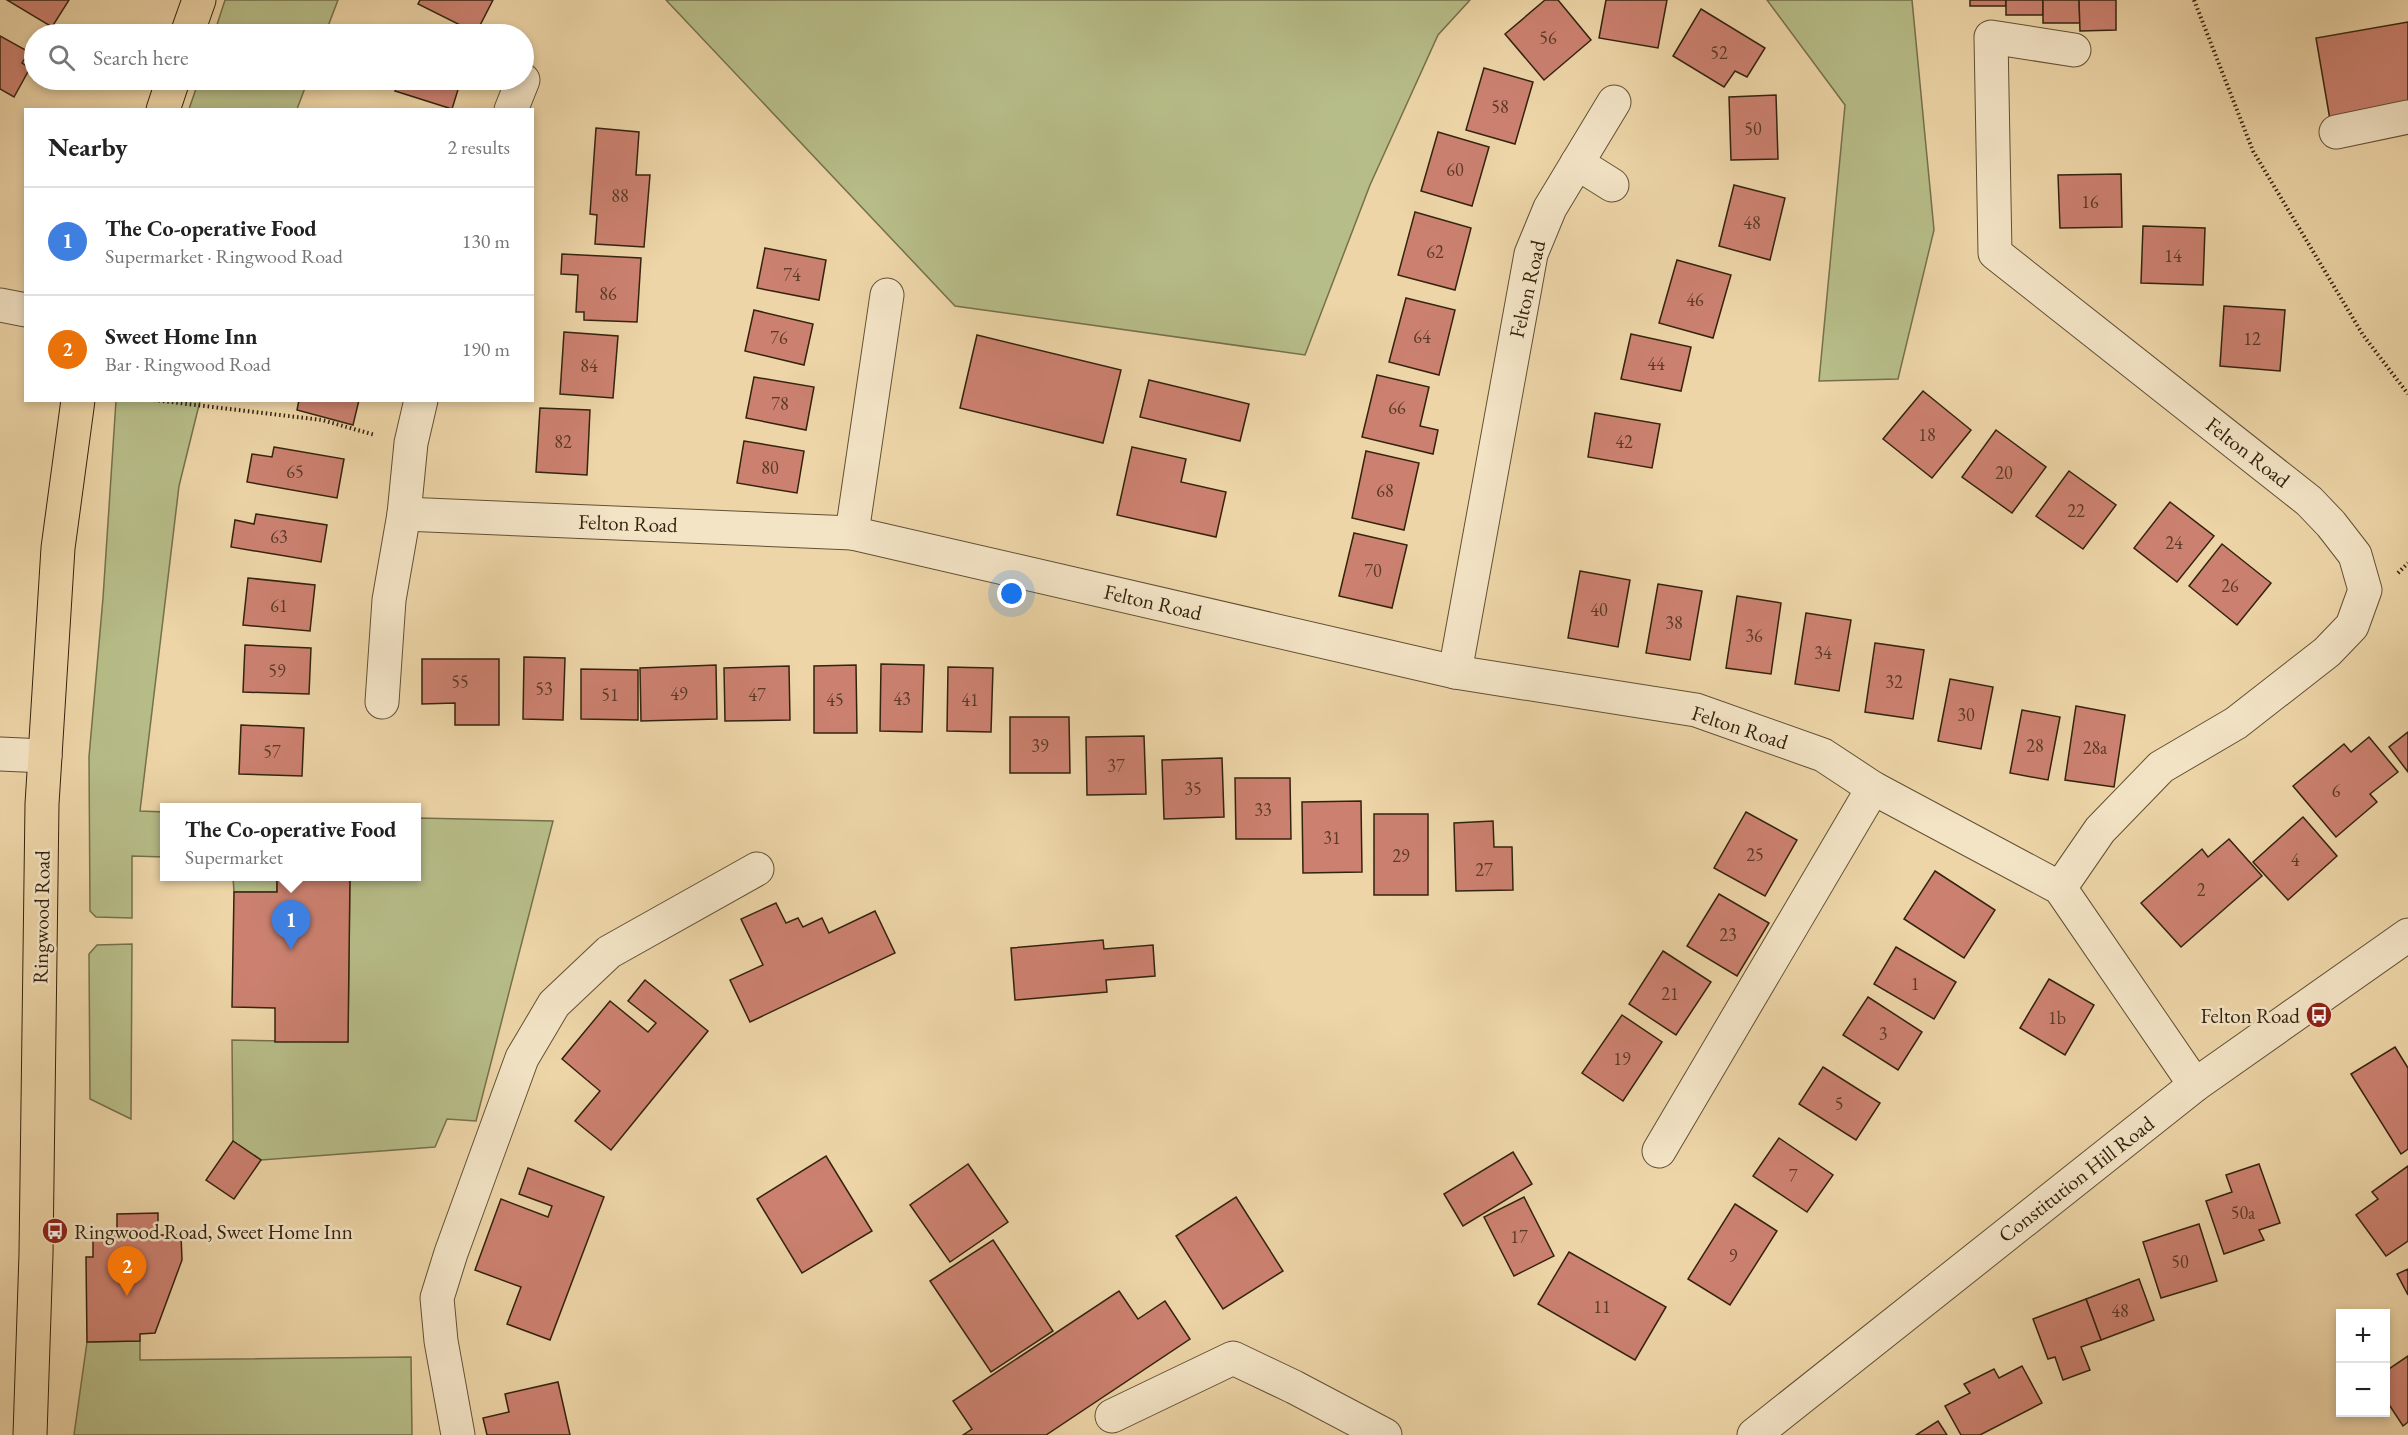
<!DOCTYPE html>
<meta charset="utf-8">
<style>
body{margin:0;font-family:"EB Garamond",serif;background:#f6f6f6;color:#222}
.controls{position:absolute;right:18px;bottom:18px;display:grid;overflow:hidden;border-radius:0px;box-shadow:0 3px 9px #0003}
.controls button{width:54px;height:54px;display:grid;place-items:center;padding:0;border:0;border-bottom:2px solid #e0e0e0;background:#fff;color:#222;font:30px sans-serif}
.you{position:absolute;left:1012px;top:594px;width:21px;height:21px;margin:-15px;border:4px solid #fff;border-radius:50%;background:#1a73e8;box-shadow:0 0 0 9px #1a73e833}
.badge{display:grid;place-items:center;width:39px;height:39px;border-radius:50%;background:#db2777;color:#fff;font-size:20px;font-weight:700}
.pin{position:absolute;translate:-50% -50px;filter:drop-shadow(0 2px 3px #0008)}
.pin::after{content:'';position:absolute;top:32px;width:21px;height:18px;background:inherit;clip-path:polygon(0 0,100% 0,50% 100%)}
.popup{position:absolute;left:160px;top:803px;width:261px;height:78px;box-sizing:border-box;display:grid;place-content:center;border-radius:0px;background:#fff;filter:drop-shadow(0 2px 4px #0005);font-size:20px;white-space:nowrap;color:#767676}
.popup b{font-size:22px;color:#222}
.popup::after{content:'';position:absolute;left:50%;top:100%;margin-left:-12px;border:12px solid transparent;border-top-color:#fff}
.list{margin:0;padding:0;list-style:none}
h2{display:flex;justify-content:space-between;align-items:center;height:78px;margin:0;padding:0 24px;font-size:26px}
h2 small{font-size:20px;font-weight:400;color:#767676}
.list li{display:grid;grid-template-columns:39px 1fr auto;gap:18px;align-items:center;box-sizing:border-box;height:108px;padding:0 24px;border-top:2px solid #e0e0e0}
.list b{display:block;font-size:22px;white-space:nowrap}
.list p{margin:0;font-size:20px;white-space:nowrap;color:#767676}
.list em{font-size:20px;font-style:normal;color:#767676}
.icon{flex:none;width:33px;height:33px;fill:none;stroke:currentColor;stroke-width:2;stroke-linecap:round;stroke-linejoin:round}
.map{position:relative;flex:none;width:2408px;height:1435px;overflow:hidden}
.search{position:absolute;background:#fff;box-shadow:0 3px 9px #0003;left:24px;top:24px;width:510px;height:66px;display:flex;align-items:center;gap:15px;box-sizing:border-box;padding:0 21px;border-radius:33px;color:#767676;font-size:22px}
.panel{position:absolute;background:#fff;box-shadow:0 3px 9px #0003;left:24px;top:108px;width:510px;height:294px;border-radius:0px}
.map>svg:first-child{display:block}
.green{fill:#b7bd88;stroke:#76704b;stroke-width:1.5}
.building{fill:#cc8170;stroke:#34230e;stroke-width:1.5}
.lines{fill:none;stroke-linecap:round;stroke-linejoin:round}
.minor-casing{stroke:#625034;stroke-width:35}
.major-casing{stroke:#34230e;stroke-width:35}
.path{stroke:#34230e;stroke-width:4;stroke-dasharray:1.5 3;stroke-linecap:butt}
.minor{stroke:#f3e4c6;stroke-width:33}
.major{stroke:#edd5a7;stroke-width:33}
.labels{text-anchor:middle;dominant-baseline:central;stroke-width:5;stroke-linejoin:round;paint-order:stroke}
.number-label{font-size:18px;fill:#5a3a26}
.street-label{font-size:21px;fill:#34230e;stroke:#f3e4c6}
.poi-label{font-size:21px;fill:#34230e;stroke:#f3e4c6;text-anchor:end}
</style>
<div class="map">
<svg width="2408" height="1435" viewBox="0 0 2408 1435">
<rect width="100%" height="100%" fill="#edd5a7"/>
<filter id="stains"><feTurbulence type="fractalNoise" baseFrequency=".00333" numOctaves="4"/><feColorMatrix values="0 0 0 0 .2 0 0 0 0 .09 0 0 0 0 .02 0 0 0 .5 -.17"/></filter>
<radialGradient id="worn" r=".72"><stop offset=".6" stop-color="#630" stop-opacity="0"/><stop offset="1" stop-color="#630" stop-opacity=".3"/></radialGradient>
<g class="green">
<path d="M225,0H338L325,34H214Z"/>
<path d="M666,0H1470L1438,35L1370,185L1305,355L955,306Z"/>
<path d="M1767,0H1912L1934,230L1898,379L1819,381L1845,105Z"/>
<path d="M199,80H308L297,109H189Z"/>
<path d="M116,401H200L179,486L140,811L165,812V857L132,856V918L96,917L90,911L89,757L103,598Z"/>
<path d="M417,818L553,821L476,1121L447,1119L435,1147L261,1160L233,1141L232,1040L348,1042L350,877L417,876Z"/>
<path d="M233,877H277V892H234Z"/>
<path d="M132,944L131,1119L90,1099L89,954L97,945Z"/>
<path d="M140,1341V1360L411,1357L412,1435H74L87,1342Z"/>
</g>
<g class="building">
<path d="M7,0H69L52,27Z"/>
<path d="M420,0H493L476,33L418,4Z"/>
<path d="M1545,0H1558L1591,40L1544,80L1505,34Z"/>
<path d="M1606,0H1667L1658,48L1599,38Z"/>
<rect x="1970" y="0" width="36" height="6"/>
<rect x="2006" y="0" width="37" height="15"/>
<path d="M2043,0H2079L2080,23H2043Z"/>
<path d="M2079,0H2116V30L2080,31Z"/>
<path d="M1701,9L1765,48L1747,77L1735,71L1724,87L1673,56Z"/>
<path d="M2408,22V106L2330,120L2316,38Z"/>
<path d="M0,36L29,52L22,63L30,68L14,97L0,89Z"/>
<path d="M1484,68L1533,82L1515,144L1466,130Z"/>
<path d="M399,80H461L452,109L395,91Z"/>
<path d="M1776,95L1778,159L1731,160L1729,97Z"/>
<path d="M596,128L639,132L636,175H650L644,247L595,244L597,215L590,214Z"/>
<path d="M1438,132L1489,147L1472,206L1421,191Z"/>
<path d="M2121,174L2122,227L2060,228L2058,175Z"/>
<path d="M1734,185L1785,198L1770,260L1719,246Z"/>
<path d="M1415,212L1471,228L1455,290L1398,275Z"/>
<path d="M2143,226L2205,228L2203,285L2141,283Z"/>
<path d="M765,248L826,260L819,300L757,288Z"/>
<path d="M562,254L641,258L637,322L584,320V312H576L578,275L561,274Z"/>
<path d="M1677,260L1731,275L1713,338L1659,323Z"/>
<path d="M1406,298L1455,310L1439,375L1389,362Z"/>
<path d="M2224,306L2285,310L2280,371L2220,366Z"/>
<path d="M754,310L813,324L804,365L745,351Z"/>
<path d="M564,332L618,336L613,398L560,394Z"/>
<path d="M1631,334L1691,347L1681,391L1621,379Z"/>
<path d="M977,335L1121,370L1103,443L960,408Z"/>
<path d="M1377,375L1429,387L1420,426L1438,430L1433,454L1362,437Z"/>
<path d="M754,377L814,387L806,430L746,418Z"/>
<path d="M1149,380L1249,404L1240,441L1140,417Z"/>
<path d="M1923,391L1971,430L1932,478L1883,439Z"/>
<path d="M299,400H359L353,425L297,410Z"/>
<path d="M540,408L590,410L587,475L536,472Z"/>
<path d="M1595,413L1660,424L1652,468L1588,457Z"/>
<path d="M1996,430L2046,467L2012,513L1962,477Z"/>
<path d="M744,441L804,451L797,493L737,483Z"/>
<path d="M274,447L344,459L337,498L247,482L252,454L272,457Z"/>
<path d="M1132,447L1186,459L1181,482L1226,492L1216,537L1117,515Z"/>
<path d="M1366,451L1419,463L1404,530L1352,518Z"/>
<path d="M2069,471L2116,505L2083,549L2036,516Z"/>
<path d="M2170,502L2214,536L2177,582L2134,548Z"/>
<path d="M256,514L327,525L321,562L231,547L235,520L254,524Z"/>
<path d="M1354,533L1407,545L1392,608L1339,596Z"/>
<path d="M2222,544L2271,583L2237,625L2189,586Z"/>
<path d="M1580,571L1630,580L1618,647L1568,638Z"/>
<path d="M248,578L315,585L310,631L243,625Z"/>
<path d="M1658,584L1702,591L1690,660L1646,653Z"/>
<path d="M1737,596L1781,603L1771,674L1726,668Z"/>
<path d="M1806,613L1851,620L1839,691L1795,684Z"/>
<path d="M1875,643L1924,650L1913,719L1865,712Z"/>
<path d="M245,645L311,648L309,694L243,692Z"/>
<path d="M524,657L565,658L563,720L523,719Z"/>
<path d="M422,659H499V725H455V703L422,704Z"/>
<path d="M881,664L924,665L922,732L880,731Z"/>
<path d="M716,665L717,719L641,721L640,668Z"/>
<path d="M856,665L857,733H814V666Z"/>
<path d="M789,666L790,720L725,721L724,668Z"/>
<path d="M948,667L993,668L991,732L947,731Z"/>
<path d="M581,669L638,670V720L581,719Z"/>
<path d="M1950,679L1993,687L1981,749L1938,741Z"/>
<path d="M2076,706L2125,715L2114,787L2065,780Z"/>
<path d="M2022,710L2060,717L2048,780L2010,773Z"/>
<path d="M1010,717H1069L1070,773H1010Z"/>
<path d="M241,725L304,728L302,776L239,774Z"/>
<path d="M2408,732V772L2389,747Z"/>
<path d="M1144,736L1146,794L1087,795L1086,737Z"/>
<path d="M2369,737L2398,772L2370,794L2377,802L2336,837L2293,786L2344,744L2351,752Z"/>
<path d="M1222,758L1224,817L1164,819L1162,760Z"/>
<path d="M1235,778H1290L1291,839H1236Z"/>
<path d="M1361,801L1362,872L1303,873L1302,802Z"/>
<path d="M1746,812L1797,840L1765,896L1714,868Z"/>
<rect x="1374" y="814" width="54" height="81"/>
<path d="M2303,817L2337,856L2288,900L2253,862Z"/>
<path d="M1493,821L1494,847H1512L1513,890L1456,891L1454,823Z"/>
<path d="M2229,839L2262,876L2181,947L2141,903L2202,849L2208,857Z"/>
<path d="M1935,871L1995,910L1964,958L1904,919Z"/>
<path d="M277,876H350L348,1042H275V1008L232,1007L234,892H277Z"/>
<path d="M1719,894L1769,923L1737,976L1687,946Z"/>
<path d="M776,903L786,923L798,918L803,927L822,918L829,933L875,911L895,953L750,1022L730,980L763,965L741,919Z"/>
<path d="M1103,940L1104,949L1153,945L1155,976L1106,980L1107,992L1015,1000L1011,948Z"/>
<path d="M1896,947L1956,982L1934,1019L1874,984Z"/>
<path d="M1663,951L1711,982L1676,1035L1629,1004Z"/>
<path d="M2049,979L2094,1005L2065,1055L2020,1028Z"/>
<path d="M645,980L708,1031L611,1150L575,1121L600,1091L562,1059L610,1001L648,1032L656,1023L628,1001Z"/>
<path d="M1868,997L1922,1032L1898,1070L1843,1035Z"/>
<path d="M1622,1015L1662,1042L1623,1101L1582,1073Z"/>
<path d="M2395,1047L2408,1068V1149L2401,1154L2351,1074Z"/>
<path d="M1823,1067L1880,1103L1856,1140L1799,1104Z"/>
<path d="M1779,1138L1833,1175L1807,1212L1753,1176Z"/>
<path d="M233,1141L261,1160L234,1199L206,1180Z"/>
<path d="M1513,1152L1532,1184L1463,1226L1444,1194Z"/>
<path d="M826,1156L872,1231L802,1273L757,1199Z"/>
<path d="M968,1164L1008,1222L950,1262L910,1205Z"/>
<path d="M2259,1164L2280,1223L2259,1230L2264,1240L2224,1254L2206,1201L2232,1192L2226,1175Z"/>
<path d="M2408,1166V1241L2386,1256L2356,1215L2378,1199L2372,1192Z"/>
<path d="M528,1168L604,1197L550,1340L507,1324L521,1287L475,1270L501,1199L548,1217L552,1206L519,1194Z"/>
<path d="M1236,1197L1283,1271L1223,1309L1176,1236Z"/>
<path d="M1524,1197L1554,1256L1514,1276L1484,1217Z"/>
<path d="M1735,1204L1777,1231L1730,1305L1688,1279Z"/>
<path d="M158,1213V1235H181L182,1260L155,1333L140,1334V1341L87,1342L86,1257H93V1236H117V1214Z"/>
<path d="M2199,1224L2217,1281L2161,1298L2143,1242Z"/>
<path d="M993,1240L1053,1331L991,1372L930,1281Z"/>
<path d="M1569,1252L1666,1307L1635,1360L1538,1304Z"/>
<path d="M2408,1269V1295L2397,1274Z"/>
<path d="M2139,1279L2154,1320L2101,1340L2086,1299Z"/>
<path d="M1119,1291L1138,1319L1165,1301L1190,1339L1046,1435H963L972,1429L953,1401Z"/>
<path d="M2086,1299L2101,1340L2081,1347L2090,1370L2063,1380L2055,1357L2048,1359L2033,1319Z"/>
<path d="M2408,1356V1422L2403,1426L2386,1400V1371Z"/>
<path d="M2022,1366L2042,1403L1980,1435H1961L1945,1406L1970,1393L1964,1384L1994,1369L1999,1378Z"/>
<path d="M558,1382L570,1435H487L483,1418L509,1412L505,1394Z"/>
<path d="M1938,1421L1947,1435H1916Z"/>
</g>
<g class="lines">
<g class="minor-casing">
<g id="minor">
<path d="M511,110L523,80"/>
<path d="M2336,132L2408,117"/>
<path d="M1577,163L1612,185"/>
<path d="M0,305L26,310"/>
<path d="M404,514L852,533L1455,672L1696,710L1823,755L1873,788L2060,888L2195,1085"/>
<path d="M852,533L887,295"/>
<path d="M1455,672L1531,254L1550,208L1614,102"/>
<path d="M382,702L389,600L404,514L411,443L421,400"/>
<path d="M0,754L45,756"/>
<path d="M2060,888L2100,830L2161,767L2236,723L2327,652L2352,626L2365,590L2355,555L2331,524L2309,501L1995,253L1991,37L2074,50"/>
<path d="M1659,1151L1873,788"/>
<path d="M1112,1416L1233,1358L1294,1387L1385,1435"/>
<path d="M458,1435L441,1341L437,1298L451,1253L522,1058L554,1004L609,952L757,869"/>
<path d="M1754,1435L2195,1085L2408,935"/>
</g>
</g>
<g class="major-casing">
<g id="major">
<path d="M187,34L199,0"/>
<path d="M163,110L173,80"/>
<path d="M30,1435L36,1254L42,804L58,548L78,400"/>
</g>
</g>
<g class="path">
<path d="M2194,0L2253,151L2363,335L2408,394"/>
<path d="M154,400L322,420L375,435"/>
<path d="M2398,573L2408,563"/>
</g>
<use href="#minor" class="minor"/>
<use href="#major" class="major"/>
</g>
<defs>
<g id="bus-disc" transform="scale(1.35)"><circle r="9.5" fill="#8f2418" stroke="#f3e4c6"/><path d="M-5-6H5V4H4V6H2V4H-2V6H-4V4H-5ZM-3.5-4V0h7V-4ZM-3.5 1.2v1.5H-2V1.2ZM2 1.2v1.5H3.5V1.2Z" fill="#fff"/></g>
</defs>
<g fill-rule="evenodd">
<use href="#bus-disc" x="2319" y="1015"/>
<use href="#bus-disc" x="55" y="1231"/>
</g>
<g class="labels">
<g class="number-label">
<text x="1548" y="37">56</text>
<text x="1719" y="52">52</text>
<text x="1500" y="106">58</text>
<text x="1753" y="128">50</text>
<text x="1455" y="169">60</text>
<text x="620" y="195">88</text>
<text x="2090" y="201">16</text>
<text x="1752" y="222">48</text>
<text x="1435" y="251">62</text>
<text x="2173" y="255">14</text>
<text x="792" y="274">74</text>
<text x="608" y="293">86</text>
<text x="1695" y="299">46</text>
<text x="1422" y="336">64</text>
<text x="779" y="337">76</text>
<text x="2252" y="338">12</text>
<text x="1656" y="363">44</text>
<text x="589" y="365">84</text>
<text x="780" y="403">78</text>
<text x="1397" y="407">66</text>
<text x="1927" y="434">18</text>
<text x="563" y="441">82</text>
<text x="1624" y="441">42</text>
<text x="770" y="467">80</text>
<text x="295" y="471">65</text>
<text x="2004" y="472">20</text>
<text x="1385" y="490">68</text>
<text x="2076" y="510">22</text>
<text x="279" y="536">63</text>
<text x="2174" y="542">24</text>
<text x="1373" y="570">70</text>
<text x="2230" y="585">26</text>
<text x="279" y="605">61</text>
<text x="1599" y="609">40</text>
<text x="1674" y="622">38</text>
<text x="1754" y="635">36</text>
<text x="1823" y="652">34</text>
<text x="277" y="670">59</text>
<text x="460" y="681">55</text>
<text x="1894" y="681">32</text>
<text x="544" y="688">53</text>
<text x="679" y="693">49</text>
<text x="610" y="694">51</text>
<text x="757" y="694">47</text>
<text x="902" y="698">43</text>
<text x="835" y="699">45</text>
<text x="970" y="699">41</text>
<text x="1966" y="714">30</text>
<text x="1040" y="745">39</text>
<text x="2035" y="745">28</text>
<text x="2095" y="747">28a</text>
<text x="272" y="751">57</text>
<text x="1116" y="765">37</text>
<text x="1193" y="788">35</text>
<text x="2336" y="790">6</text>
<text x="1263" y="809">33</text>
<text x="1332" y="837">31</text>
<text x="1755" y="854">25</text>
<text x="1401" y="855">29</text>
<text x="2295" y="859">4</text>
<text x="1484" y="869">27</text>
<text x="2201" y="889">2</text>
<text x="1728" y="934">23</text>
<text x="1915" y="983">1</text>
<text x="1670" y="993">21</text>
<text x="2057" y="1017">1b</text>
<text x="1883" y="1033">3</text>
<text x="1622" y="1058">19</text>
<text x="1839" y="1103">5</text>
<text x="1793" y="1175">7</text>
<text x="2243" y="1212">50a</text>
<text x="1519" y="1236">17</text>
<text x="1733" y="1255">9</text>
<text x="2180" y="1261">50</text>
<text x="1602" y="1306">11</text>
<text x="2120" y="1310">48</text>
</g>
<g class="street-label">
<text transform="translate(1527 289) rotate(-77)">Felton Road</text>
<text transform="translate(2248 452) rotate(38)">Felton Road</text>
<text transform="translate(628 523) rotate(2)">Felton Road</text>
<text transform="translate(1153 602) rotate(13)">Felton Road</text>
<text transform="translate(1740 727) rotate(18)">Felton Road</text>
<text transform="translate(41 917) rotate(-89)">Ringwood Road</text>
<text transform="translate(2076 1179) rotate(-38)">Constitution Hill Road</text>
</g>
<g class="poi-label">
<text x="2300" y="1015">Felton Road</text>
<text x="74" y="1231" text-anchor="start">Ringwood Road, Sweet Home Inn</text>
</g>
</g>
<rect width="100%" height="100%" filter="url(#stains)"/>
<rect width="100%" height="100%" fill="url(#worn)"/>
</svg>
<div class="controls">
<button>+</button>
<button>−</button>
</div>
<div class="you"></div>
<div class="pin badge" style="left:291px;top:950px;background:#3f7fe0">1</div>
<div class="popup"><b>The Co-operative Food</b>Supermarket</div>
<div class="pin badge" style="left:127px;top:1296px;background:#e8710a">2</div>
<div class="search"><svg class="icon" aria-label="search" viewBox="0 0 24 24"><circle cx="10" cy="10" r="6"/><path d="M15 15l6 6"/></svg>Search here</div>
<section class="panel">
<h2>Nearby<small>2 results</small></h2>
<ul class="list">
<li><span class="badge" style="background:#3f7fe0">1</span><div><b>The Co-operative Food</b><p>Supermarket · Ringwood Road</p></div><em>130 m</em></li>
<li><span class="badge" style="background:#e8710a">2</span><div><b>Sweet Home Inn</b><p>Bar · Ringwood Road</p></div><em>190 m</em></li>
</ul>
</section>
</div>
